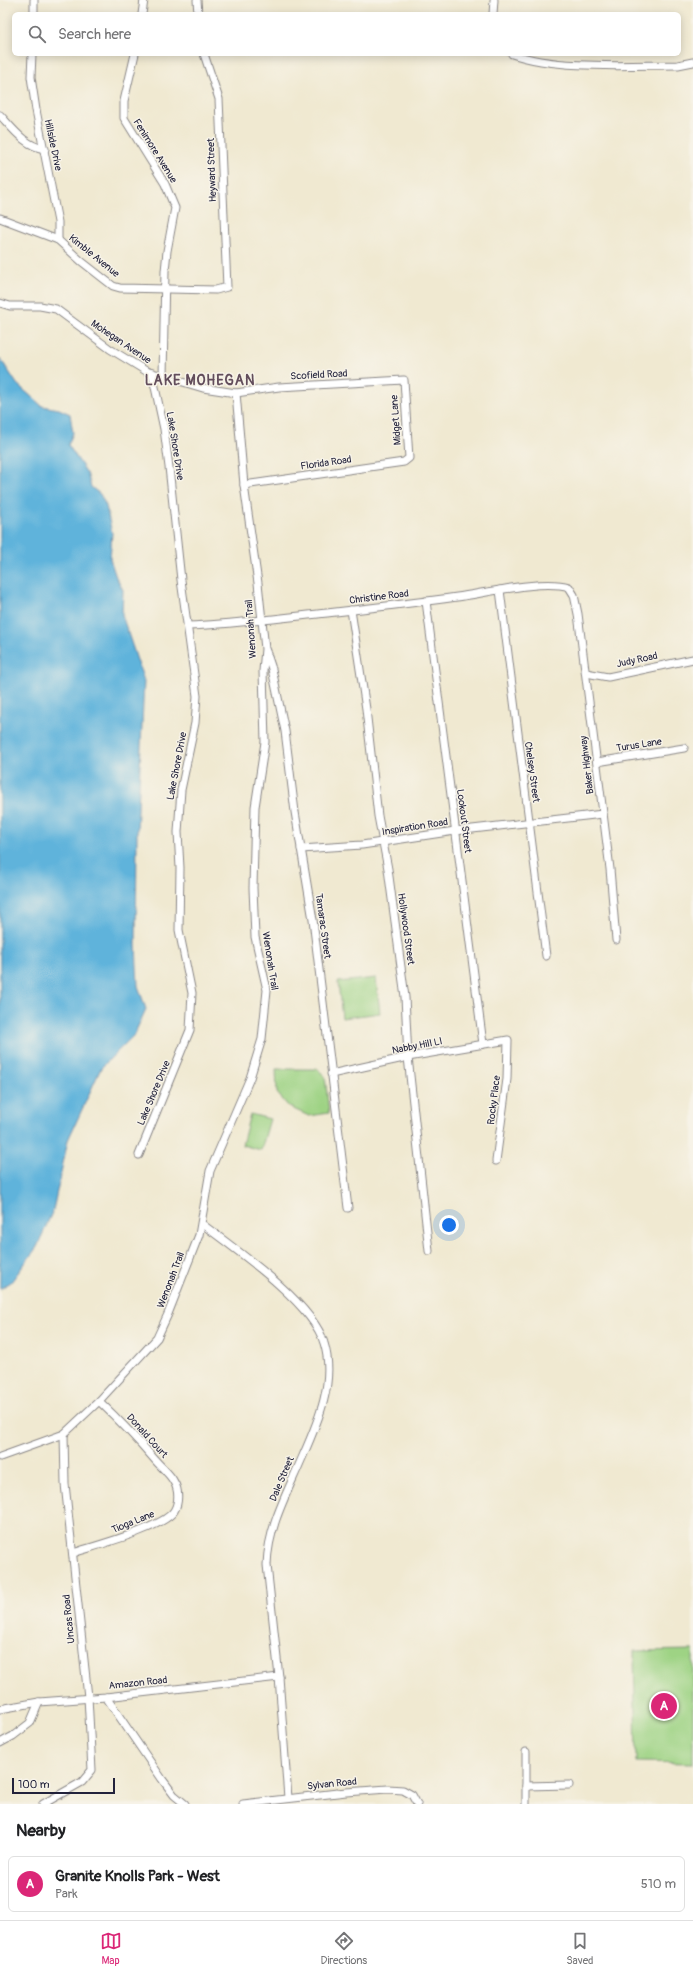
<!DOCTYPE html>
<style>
body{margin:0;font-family:Pangolin,sans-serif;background:#f2f2f2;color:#202124}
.scale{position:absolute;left:12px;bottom:10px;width:103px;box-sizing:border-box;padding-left:4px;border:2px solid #22223b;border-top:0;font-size:11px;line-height:14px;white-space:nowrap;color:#22223b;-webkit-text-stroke:3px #f7f3e8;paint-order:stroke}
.you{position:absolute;left:449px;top:1225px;width:14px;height:14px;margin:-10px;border:3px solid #fff;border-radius:50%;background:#1a73e8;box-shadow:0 0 0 6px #1a73e833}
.badge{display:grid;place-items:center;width:26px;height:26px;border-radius:50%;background:#db2777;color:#fff;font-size:13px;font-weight:700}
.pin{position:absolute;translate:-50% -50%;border:2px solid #fff;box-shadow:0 1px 4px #0006}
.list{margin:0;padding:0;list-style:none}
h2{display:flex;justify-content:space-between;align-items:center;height:52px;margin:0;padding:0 16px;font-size:17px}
h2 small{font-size:13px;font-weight:400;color:#757577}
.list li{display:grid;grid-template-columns:26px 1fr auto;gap:12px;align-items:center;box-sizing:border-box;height:56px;margin:0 8px 8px;padding:0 8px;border:1px solid #e0e0e0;border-radius:6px}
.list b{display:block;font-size:15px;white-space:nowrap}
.list p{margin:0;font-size:13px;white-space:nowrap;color:#757577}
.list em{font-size:13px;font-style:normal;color:#757577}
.icon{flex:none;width:22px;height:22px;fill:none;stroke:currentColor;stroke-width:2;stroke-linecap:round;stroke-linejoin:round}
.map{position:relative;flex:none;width:693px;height:1804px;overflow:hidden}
.search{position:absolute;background:#fff;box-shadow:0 2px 10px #0003;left:12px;right:12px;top:12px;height:44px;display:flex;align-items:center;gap:10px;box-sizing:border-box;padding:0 14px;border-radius:6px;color:#757577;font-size:15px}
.sheet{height:116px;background:#fff}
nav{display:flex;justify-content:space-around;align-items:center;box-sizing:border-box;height:56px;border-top:1px solid #e0e0e0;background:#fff;font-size:11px;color:#757577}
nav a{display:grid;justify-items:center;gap:2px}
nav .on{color:#db2777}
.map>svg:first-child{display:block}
.green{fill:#9ed384;stroke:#607a60}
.water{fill:#5fb3db;stroke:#406a8b}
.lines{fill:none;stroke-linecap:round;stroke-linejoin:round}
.minor-casing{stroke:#898686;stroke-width:9}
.minor{stroke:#fff;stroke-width:7}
.labels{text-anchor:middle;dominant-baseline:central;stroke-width:3;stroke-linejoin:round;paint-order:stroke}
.street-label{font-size:10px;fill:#22223b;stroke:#f7f3e8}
.district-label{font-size:14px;font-weight:bold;letter-spacing:1px;fill:#624d5b;stroke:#f7f3e8}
</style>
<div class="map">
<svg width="693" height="1804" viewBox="0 0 693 1804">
<rect width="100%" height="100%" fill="#f7f3e8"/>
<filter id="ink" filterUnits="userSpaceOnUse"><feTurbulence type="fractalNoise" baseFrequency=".025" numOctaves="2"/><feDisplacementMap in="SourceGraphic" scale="8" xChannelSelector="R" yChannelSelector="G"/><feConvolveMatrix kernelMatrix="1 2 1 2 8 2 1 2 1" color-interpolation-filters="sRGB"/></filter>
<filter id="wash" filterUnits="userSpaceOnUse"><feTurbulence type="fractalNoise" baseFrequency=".012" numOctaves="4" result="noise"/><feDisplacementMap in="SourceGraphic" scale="16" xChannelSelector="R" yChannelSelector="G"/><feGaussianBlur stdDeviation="0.9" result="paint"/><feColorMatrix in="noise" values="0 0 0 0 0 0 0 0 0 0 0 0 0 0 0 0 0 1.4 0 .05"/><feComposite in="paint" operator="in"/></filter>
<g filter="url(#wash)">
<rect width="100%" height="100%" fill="#f0e9d1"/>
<g class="green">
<path d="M376,978L380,1013L342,1018L338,982Z"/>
<path d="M276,1069H317L325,1076L329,1113L309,1116L289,1107L277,1093Z"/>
<path d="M250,1114L270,1119L261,1150L242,1145Z"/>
<path d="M693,1650V1763L636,1762L634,1651Z"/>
</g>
<path class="water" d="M0,358L17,384L42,406L59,409L70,414L73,433L68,445L87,473L91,487L100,494L106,506L112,533L110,559L116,577L123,590L122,615L144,681L137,832L136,945L138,986L146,1009L134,1035L101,1068L68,1140L53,1210L37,1247L11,1282L0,1289Z"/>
</g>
<g filter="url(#ink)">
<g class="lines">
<g class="minor-casing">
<g id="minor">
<path d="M197,0L198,14"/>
<path d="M34,14V0"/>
<path d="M142,14L144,0"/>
<path d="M493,14L494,0"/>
<path d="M32,54L31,77L36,110L58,222V240"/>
<path d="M135,54L124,101V118L165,184L175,208L167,251L165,271L163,377"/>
<path d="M512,54C559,70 629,65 678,65L693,62"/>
<path d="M0,115C13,129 25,146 45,149"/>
<path d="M0,218L58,240L81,261L113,286L120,288L216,290L227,287L219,99L204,54"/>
<path d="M0,303L10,306H40L56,309L110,349L146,371L203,388L236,393L279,387L404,380L409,458L404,462L244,485"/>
<path d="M500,590L546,956"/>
<path d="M426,601L483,1044"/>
<path d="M351,610L366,709L378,816L388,869L405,997L408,1057L429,1251"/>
<path d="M188,626C235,624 281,618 327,613C371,608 414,603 457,597C486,593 543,579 569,587L574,595L578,614L610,869L616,940"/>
<path d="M266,651L272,669L285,731L295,812L313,920L348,1208"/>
<path d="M586,673L608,677L693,659"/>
<path d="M597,762L684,748"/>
<path d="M301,849L362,845L455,831L603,814"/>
<path d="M331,1074L408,1057L508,1040L507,1079L496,1161"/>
<path d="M139,1155L190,1030L192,993L179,930L180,868L178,832L181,790L195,723L197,696L181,580L169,467L164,429L152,373"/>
<path d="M202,1224C235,1249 313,1303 324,1343C337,1384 315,1428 299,1465C285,1497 268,1529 267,1565L279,1677L288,1798"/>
<path d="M0,1457L64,1434L99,1401L157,1338L168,1314L199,1235L210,1171L250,1078L262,1039L267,990L255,937L253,888L255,807L265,742L263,671L265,649L258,583L244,485L236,393"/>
<path d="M73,1553C94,1546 163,1528 174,1511C179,1503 179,1490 174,1482C170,1474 162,1468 156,1461C138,1440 119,1420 99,1401"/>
<path d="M106,1697L162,1779L174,1795L185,1804"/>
<path d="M0,1709L39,1702L106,1697L279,1677"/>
<path d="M0,1743L13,1736L30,1723L39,1702"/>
<path d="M526,1786L569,1785"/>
<path d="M43,1804L82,1782L92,1770L88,1697L65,1484L64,1434"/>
<path d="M243,1804L346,1792L388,1789L403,1790L412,1795L417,1804"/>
<path d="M526,1804V1752"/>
</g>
</g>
<use href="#minor" class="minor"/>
</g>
</g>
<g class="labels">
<g class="street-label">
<text transform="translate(53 145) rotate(78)">Hillside Drive</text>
<text transform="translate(155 151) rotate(58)">Fenimore Avenue</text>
<text transform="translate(212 170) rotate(-92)">Heyward Street</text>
<text transform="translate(94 256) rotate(39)">Kimble Avenue</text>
<text transform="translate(121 342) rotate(34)">Mohegan Avenue</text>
<text transform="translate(319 375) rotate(-3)">Scofield Road</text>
<text transform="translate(396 420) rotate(-94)">Midget Lane</text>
<text transform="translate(175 446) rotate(81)">Lake Shore Drive</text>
<text transform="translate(326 463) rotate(-8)">Florida Road</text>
<text transform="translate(379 597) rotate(-7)">Christine Road</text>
<text transform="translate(251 629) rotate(-94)">Wenonah Trail</text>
<text transform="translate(637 660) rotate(-12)">Judy Road</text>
<text transform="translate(639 745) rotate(-9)">Turus Lane</text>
<text transform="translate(587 765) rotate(-97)">Baker Highway</text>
<text transform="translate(177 766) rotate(-79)">Lake Shore Drive</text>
<text transform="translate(532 772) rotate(82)">Chelsey Street</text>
<text transform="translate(464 821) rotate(83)">Lookout Street</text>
<text transform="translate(415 827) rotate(-9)">Inspiration Road</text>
<text transform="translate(323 926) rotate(82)">Tamarac Street</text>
<text transform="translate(406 929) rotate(82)">Hollywood Street</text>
<text transform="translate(270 961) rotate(81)">Wenonah Trail</text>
<text transform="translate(417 1046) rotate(-11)">Nabby Hill Ll</text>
<text transform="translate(154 1093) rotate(-67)">Lake Shore Drive</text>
<text transform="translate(494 1100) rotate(-83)">Rocky Place</text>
<text transform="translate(171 1280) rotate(-69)">Wenonah Trail</text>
<text transform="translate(147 1436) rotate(48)">Donald Court</text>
<text transform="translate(282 1479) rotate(-67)">Dale Street</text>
<text transform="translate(133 1522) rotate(-22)">Tioga Lane</text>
<text transform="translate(69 1619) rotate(-96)">Uncas Road</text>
<text transform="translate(138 1683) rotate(-6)">Amazon Road</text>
<text transform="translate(332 1784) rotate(-6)">Sylvan Road</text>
</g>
<g class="district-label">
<text x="200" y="380">LAKE MOHEGAN</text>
</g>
</g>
</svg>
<div class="scale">100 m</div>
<div class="you"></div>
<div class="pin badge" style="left:664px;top:1706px">A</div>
<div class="search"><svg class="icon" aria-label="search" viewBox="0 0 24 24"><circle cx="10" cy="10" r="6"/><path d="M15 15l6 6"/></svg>Search here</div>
</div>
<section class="sheet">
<h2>Nearby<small></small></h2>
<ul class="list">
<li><span class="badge">A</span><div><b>Granite Knolls Park - West</b><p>Park</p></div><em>510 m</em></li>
</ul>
</section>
<nav>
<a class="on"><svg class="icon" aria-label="map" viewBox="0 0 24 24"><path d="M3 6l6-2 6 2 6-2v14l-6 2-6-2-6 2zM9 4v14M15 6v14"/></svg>Map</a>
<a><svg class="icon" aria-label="directions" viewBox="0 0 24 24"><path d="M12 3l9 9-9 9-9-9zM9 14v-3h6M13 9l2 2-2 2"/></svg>Directions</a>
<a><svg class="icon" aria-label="saved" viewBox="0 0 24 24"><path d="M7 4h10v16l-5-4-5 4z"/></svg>Saved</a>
</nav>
